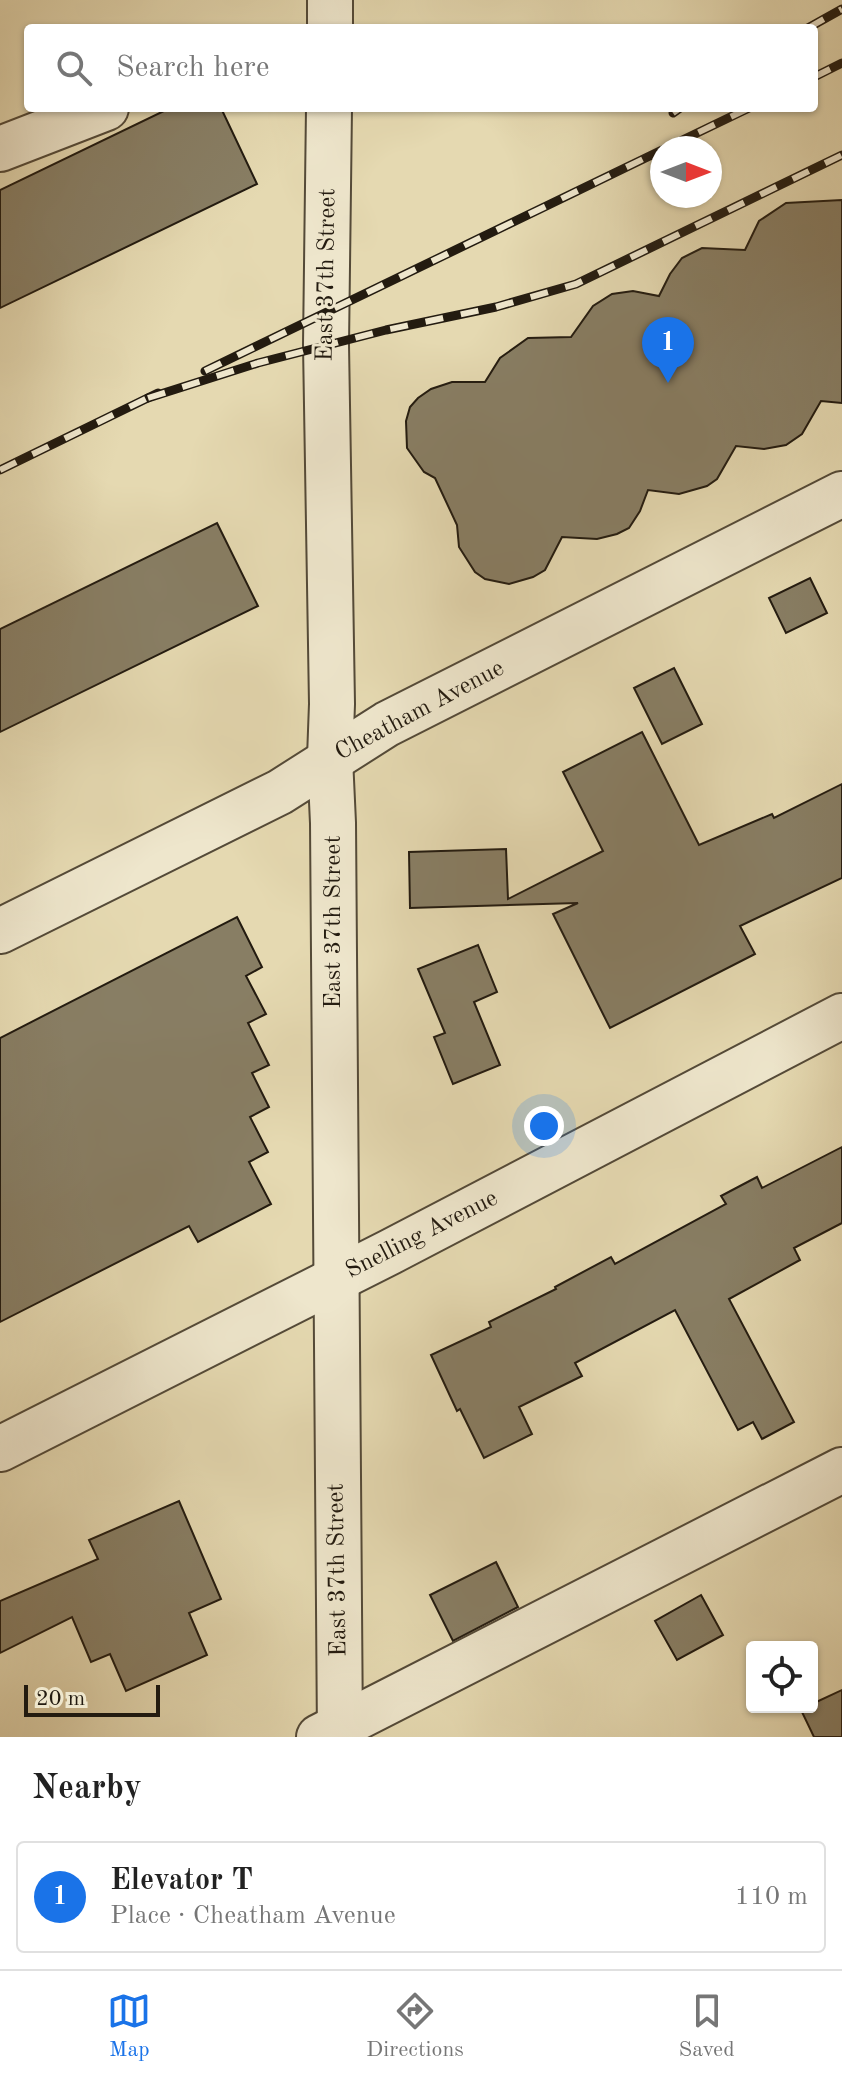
<!DOCTYPE html>
<meta charset="utf-8">
<style>
body{margin:0;font-family:"Old Standard TT",serif;background:#f6f6f6;color:#222}
.controls{position:absolute;right:24px;bottom:24px;display:grid;overflow:hidden;border-radius:8px;box-shadow:0 2px 6px #0004}
.controls button{width:72px;height:72px;display:grid;place-items:center;padding:0;border:0;border-bottom:2px solid #e0e0e0;background:#fff;color:#222;font:40px sans-serif}
.compass{position:absolute;left:650px;top:136px;width:72px;height:72px;border-radius:50%;background:#fff;box-shadow:0 2px 6px #0004;rotate:90deg}
.scale{position:absolute;left:24px;bottom:20px;width:136px;box-sizing:border-box;padding-left:8px;border:4px solid #231b10;border-top:0;font-size:22px;line-height:28px;white-space:nowrap;color:#231b10;-webkit-text-stroke:6px #eee6cc;paint-order:stroke}
.you{position:absolute;left:544px;top:1126px;width:28px;height:28px;margin:-20px;border:6px solid #fff;border-radius:50%;background:#1a73e8;box-shadow:0 0 0 12px #1a73e833}
.badge{display:grid;place-items:center;width:52px;height:52px;border-radius:50%;background:#1a73e8;color:#fff;font-size:26px;font-weight:700}
.pin{position:absolute;translate:-50% -66px;filter:drop-shadow(0 2px 4px #0008)}
.pin::after{content:'';position:absolute;top:42px;width:28px;height:24px;background:inherit;clip-path:polygon(0 0,100% 0,50% 100%)}
.list{margin:0;padding:0;list-style:none}
h2{display:flex;justify-content:space-between;align-items:center;height:104px;margin:0;padding:0 32px;font-size:34px}
h2 small{font-size:26px;font-weight:400;color:#767676}
.list li{display:grid;grid-template-columns:52px 1fr auto;gap:24px;align-items:center;box-sizing:border-box;height:112px;margin:0 16px 16px;padding:0 16px;border:2px solid #e0e0e0;border-radius:8px}
.list b{display:block;font-size:30px;white-space:nowrap}
.list p{margin:0;font-size:26px;white-space:nowrap;color:#767676}
.list em{font-size:26px;font-style:normal;color:#767676}
.icon{flex:none;width:44px;height:44px;fill:none;stroke:currentColor;stroke-width:2;stroke-linecap:round;stroke-linejoin:round}
.map{position:relative;flex:none;width:842px;height:1737px;overflow:hidden}
.search{position:absolute;background:#fff;box-shadow:0 2px 6px #0004;left:24px;right:24px;top:24px;height:88px;display:flex;align-items:center;gap:20px;box-sizing:border-box;padding:0 28px;border-radius:8px;color:#767676;font-size:30px}
.sheet{height:232px;background:#fff}
nav{display:flex;justify-content:space-around;align-items:center;box-sizing:border-box;height:112px;border-top:2px solid #e0e0e0;background:#fff;font-size:22px;color:#767676}
nav a{display:grid;justify-items:center;gap:4px}
nav .on{color:#1a73e8}
.map>svg:first-child{display:block}
.building{fill:#887e64;stroke:#231b10;stroke-width:2}
.lines{fill:none;stroke-linecap:round;stroke-linejoin:round}
.minor-casing{stroke:#544a38;stroke-width:48}
.minor{stroke:#eee6cc;stroke-width:44}
.rail-casing{stroke:#231b10;stroke-width:9}
.rail{stroke:#eee6cc;stroke-width:6;stroke-dasharray:18;stroke-linecap:butt}
.labels{text-anchor:middle;dominant-baseline:central;stroke-width:6;stroke-linejoin:round;paint-order:stroke}
.street-label{font-size:24px;fill:#231b10;stroke:#eee6cc}
</style>
<div class="map">
<svg width="842" height="1737" viewBox="0 0 842 1737">
<rect width="100%" height="100%" fill="#e5d9b1"/>
<filter id="stains"><feTurbulence type="fractalNoise" baseFrequency=".0025" numOctaves="4"/><feColorMatrix values="0 0 0 0 .2 0 0 0 0 .09 0 0 0 0 .02 0 0 0 .5 -.17"/></filter>
<radialGradient id="worn" r=".72"><stop offset=".6" stop-color="#630" stop-opacity="0"/><stop offset="1" stop-color="#630" stop-opacity=".3"/></radialGradient>
<g class="building">
<path d="M170,108H221L257,184L0,308V190Z"/>
<path d="M842,200V403L821,401L802,434L786,445L764,449L736,446L717,479L707,486L679,494L648,490L640,511L629,528L617,534L597,539L562,537L545,570L533,577L509,584L485,579L475,572L459,547L457,525L435,478L424,472L407,448L406,421L410,407L418,398L431,389L452,382H485L500,358L528,338L571,337L593,306L612,294L633,291L659,296L670,274L682,258L702,248L745,250L759,221L786,203Z"/>
<path d="M217,523L258,606L0,732V629Z"/>
<path d="M810,578L827,613L786,633L769,598Z"/>
<path d="M674,668L702,724L662,744L634,688Z"/>
<path d="M642,732L699,845L772,814L774,818L842,784V878L740,926L755,954L610,1028L553,914L578,903L410,908L409,852L506,849L508,899L603,851L563,772Z"/>
<path d="M237,917L262,967L246,976L266,1014L248,1023L269,1065L252,1073L269,1107L250,1117L268,1152L249,1162L271,1204L198,1242L189,1226L0,1322V1038Z"/>
<path d="M478,945L497,992L474,1002L500,1065L453,1084L434,1037L445,1033L418,969Z"/>
<path d="M842,1147V1223L794,1248L800,1260L729,1299L794,1422L762,1439L753,1422L738,1430L675,1310L575,1363L582,1376L519,1407L532,1434L484,1458L460,1409L457,1411L431,1355L491,1327L489,1322L556,1289L555,1287L611,1257L615,1264L726,1204L721,1196L757,1177L762,1188Z"/>
<path d="M179,1501L221,1599L189,1613L207,1655L126,1691L110,1654L91,1662L72,1617L0,1653V1601L98,1559L89,1540Z"/>
<path d="M496,1562L518,1607L453,1641L430,1595Z"/>
<path d="M701,1595L723,1635L677,1660L655,1621Z"/>
<path d="M842,1690V1737H814L801,1710L812,1707V1704Z"/>
</g>
<g class="lines">
<g class="minor-casing">
<g id="minor">
<path d="M330,28V0"/>
<path d="M329,108L326,345L332,704L330,758L333,823L340,1737"/>
<path d="M0,149L106,108"/>
<path d="M0,931L280,792L387,724L842,494"/>
<path d="M0,1449L390,1252L842,1016"/>
<path d="M319,1737L842,1470"/>
</g>
</g>
<use href="#minor" class="minor"/>
<g class="rail-casing">
<g id="rail">
<path d="M808,28L842,9"/>
<path d="M814,77L842,63"/>
<path d="M673,113L680,108"/>
<path d="M666,148L749,108"/>
<path d="M205,371L662,150"/>
<path d="M148,398L258,363L386,330L496,307L576,284L842,155"/>
<path d="M0,470L158,393"/>
</g>
</g>
<use href="#rail" class="rail"/>
</g>
<g class="labels">
<g class="street-label">
<text transform="translate(327 275) rotate(-89)">East 37th Street</text>
<text transform="translate(420 711) rotate(-28)">Cheatham Avenue</text>
<text transform="translate(334 922) rotate(-90)">East 37th Street</text>
<text transform="translate(422 1235) rotate(-27)">Snelling Avenue</text>
<text transform="translate(338 1570) rotate(-91)">East 37th Street</text>
</g>
</g>
<rect width="100%" height="100%" filter="url(#stains)"/>
<rect width="100%" height="100%" fill="url(#worn)"/>
</svg>
<div class="controls">
<button><svg class="icon" aria-label="locate" viewBox="0 0 24 24"><circle cx="12" cy="12" r="6"/><path d="M12 2v4M12 18v4M2 12h4M18 12h4"/></svg></button>
</div>
<svg class="compass" viewBox="-18 -18 36 36"><path d="M0-13l5 13h-10z" fill="#e53935"/><path d="M0 13l5-13h-10z" fill="#767676"/></svg>
<div class="scale">20 m</div>
<div class="you"></div>
<div class="pin badge" style="left:668px;top:383px">1</div>
<div class="search"><svg class="icon" aria-label="search" viewBox="0 0 24 24"><circle cx="10" cy="10" r="6"/><path d="M15 15l6 6"/></svg>Search here</div>
</div>
<section class="sheet">
<h2>Nearby<small></small></h2>
<ul class="list">
<li><span class="badge">1</span><div><b>Elevator T</b><p>Place · Cheatham Avenue</p></div><em>110 m</em></li>
</ul>
</section>
<nav>
<a class="on"><svg class="icon" aria-label="map" viewBox="0 0 24 24"><path d="M3 6l6-2 6 2 6-2v14l-6 2-6-2-6 2zM9 4v14M15 6v14"/></svg>Map</a>
<a><svg class="icon" aria-label="directions" viewBox="0 0 24 24"><path d="M12 3l9 9-9 9-9-9zM9 14v-3h6M13 9l2 2-2 2"/></svg>Directions</a>
<a><svg class="icon" aria-label="saved" viewBox="0 0 24 24"><path d="M7 4h10v16l-5-4-5 4z"/></svg>Saved</a>
</nav>
